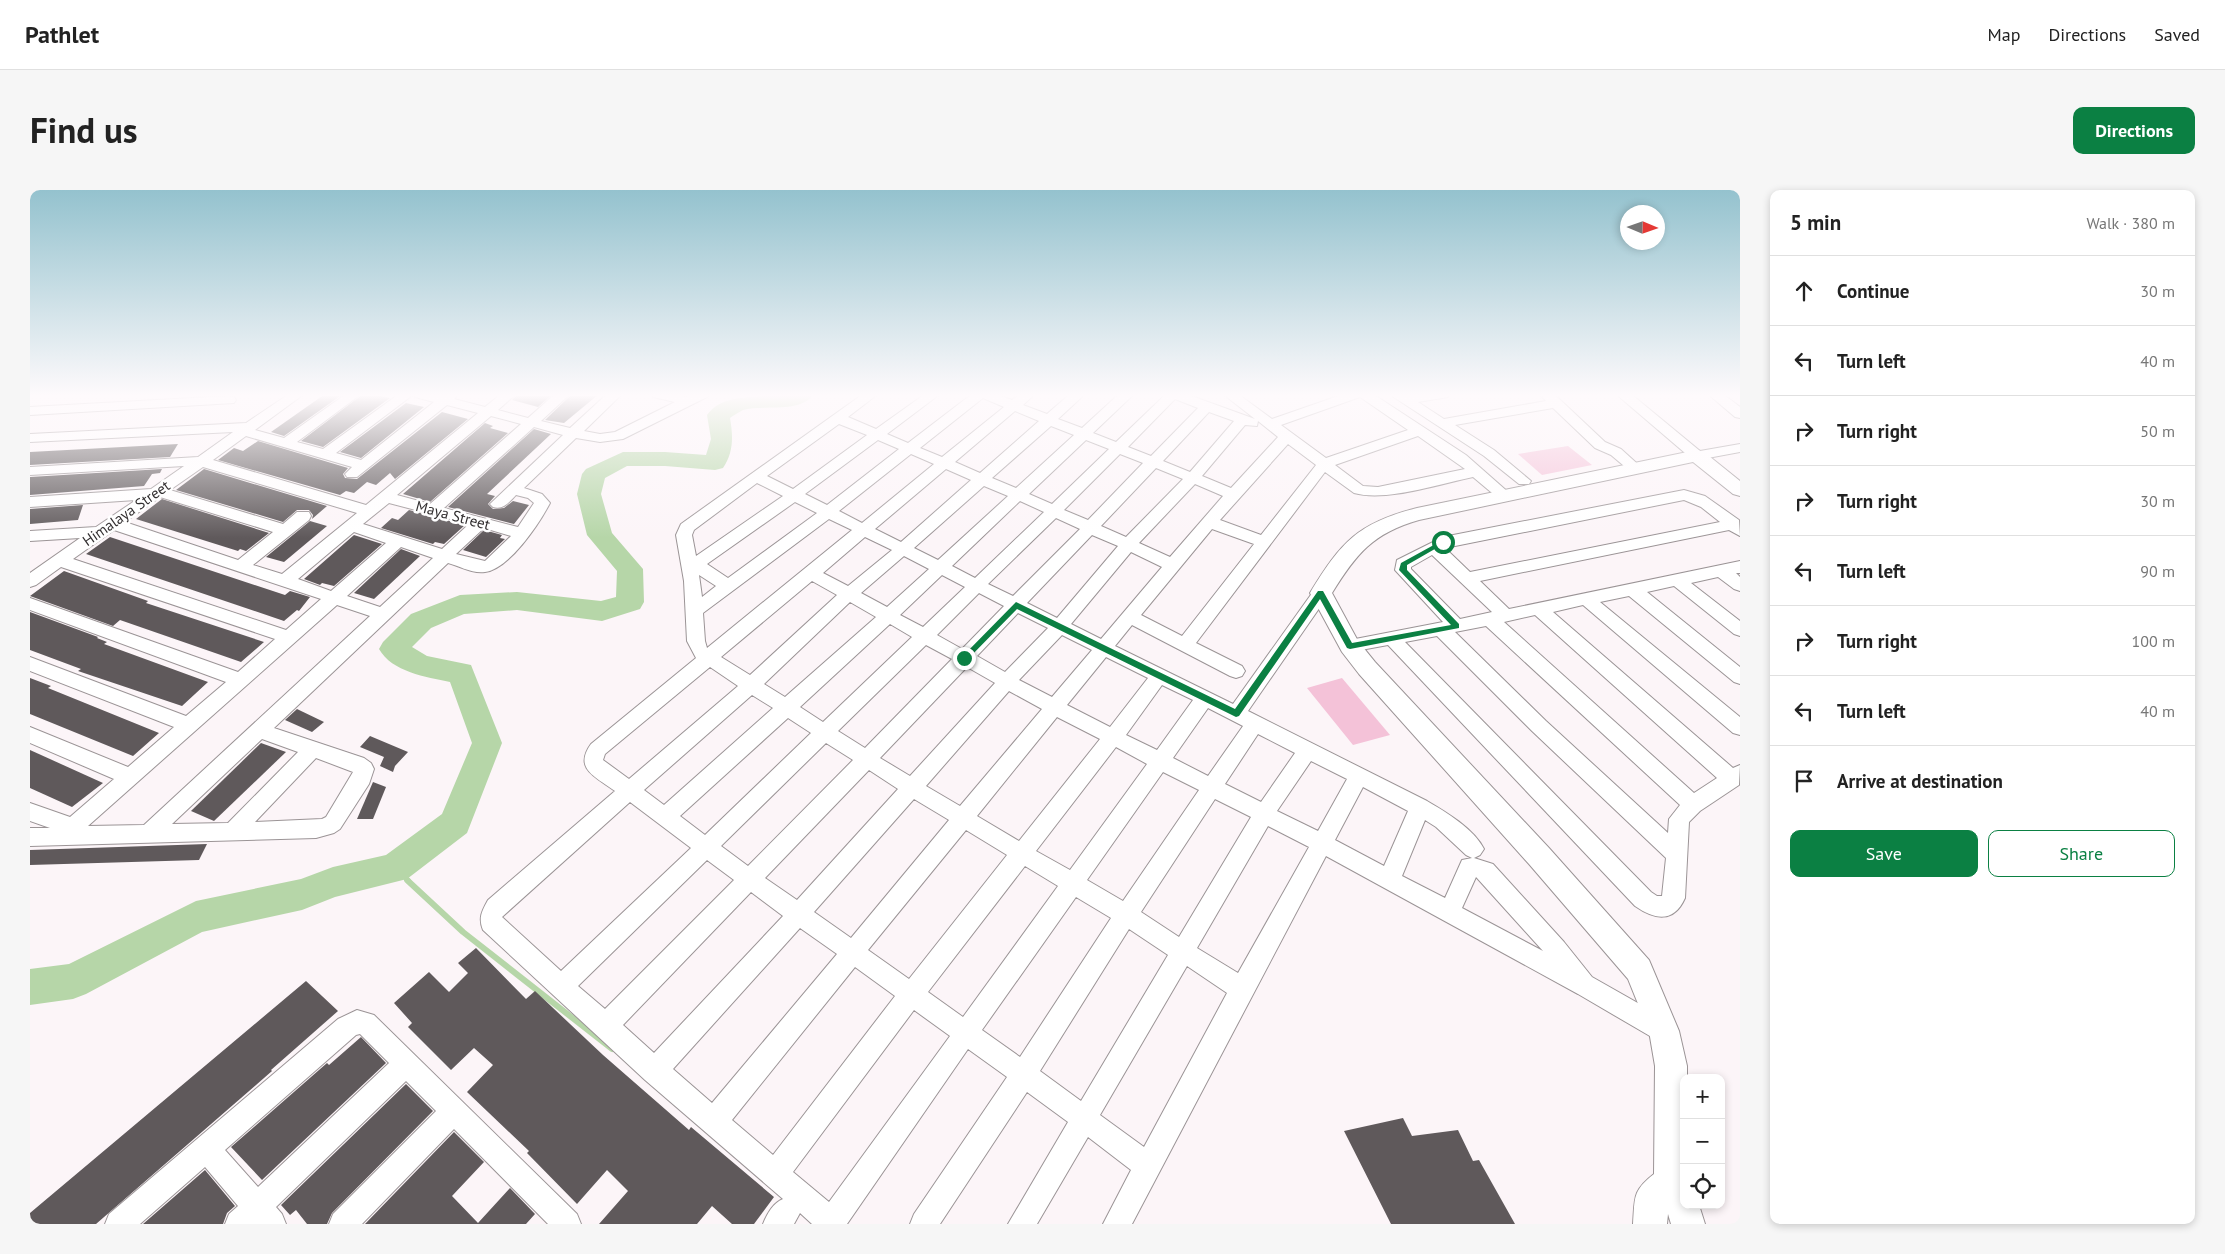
<!DOCTYPE html>
<meta charset="utf-8">
<style>
body{margin:0;font-family:"PT Sans",sans-serif;background:#f6f6f6;color:#222}
.controls{position:absolute;right:15px;bottom:15px;display:grid;overflow:hidden;border-radius:10px;box-shadow:0 2px 8px #0003}
.controls button{width:45px;height:45px;display:grid;place-items:center;padding:0;border:0;border-bottom:1px solid #e0e0e0;background:#fff;color:#222;font:25px sans-serif}
.compass{position:absolute;left:1590px;top:15px;width:45px;height:45px;border-radius:50%;background:#fff;box-shadow:0 2px 8px #0003;rotate:92deg}
.stop{position:absolute;width:15px;height:15px;margin:-11px;border:4px solid #0b8043;border-radius:50%;background:#fff}
.stop.end{background:#0b8043;border-color:#fff;box-shadow:0 1px 5px #0008}
.list{margin:0;padding:0;list-style:none}
h2{display:flex;justify-content:space-between;align-items:center;height:65px;margin:0;padding:0 20px;font-size:21px}
h2 small{font-size:16px;font-weight:400;color:#767676}
.list li{display:grid;grid-template-columns:32px 1fr auto;gap:15px;align-items:center;box-sizing:border-box;height:70px;padding:0 20px;border-top:1px solid #e0e0e0}
.list b{display:block;font-size:19px;white-space:nowrap}
.list em{font-size:16px;font-style:normal;color:#767676}
.actions{display:flex;gap:10px;padding:15px 20px}
.actions a{flex:1;padding:11px 0;border:1px solid #0b8043;border-radius:10px;text-align:center;font-size:18px;color:#0b8043}
.actions .main{background:#0b8043;color:#fff}
.icon{flex:none;width:28px;height:28px;fill:none;stroke:currentColor;stroke-width:2;stroke-linecap:round;stroke-linejoin:round}
.map{position:relative;flex:none;width:1710px;height:1034px;overflow:hidden;border-radius:10px}
header{display:flex;align-items:center;gap:30px;box-sizing:border-box;height:70px;padding:0 25px;background:#fff;border-bottom:1px solid #e0e0e0}
header strong{font-size:24px}
nav{display:flex;gap:28px;margin-inline-start:auto;font-size:18px}
.intro{display:flex;align-items:center;justify-content:space-between;box-sizing:border-box;height:120px;padding:0 30px}
h1{margin:0;font-size:35px}
.button{padding:12px 22px;border-radius:10px;background:#0b8043;color:#fff;font-size:18px;font-weight:700}
main{display:flex;gap:30px;padding:0 30px}
aside{flex:1;background:#fff;border-radius:10px;box-shadow:0 2px 8px #0003}
.map>svg:first-child{display:block}
.green{fill:#f4c2d8}
.lines{fill:none;stroke-linecap:round;stroke-linejoin:round}
.stream-far1{stroke:#b6d6a8;stroke-width:5}
.stream{stroke:#b6d6a8;stroke-width:6}
.river{fill:#b6d6a8;fill-rule:evenodd}
.building{fill:#5f595b}
.minor-casing{stroke:#9b9496;stroke-width:2}
.tertiary-casing{stroke:#9b9496;stroke-width:2}
.minor{fill:#fff;fill-rule:evenodd}
.tertiary{fill:#fff;fill-rule:evenodd}
.route{fill:#0b8043}
.labels{text-anchor:middle;dominant-baseline:central;stroke-width:5;stroke-linejoin:round;paint-order:stroke}
.street-label{font-size:15px;fill:#322f30;stroke:#fff}
</style>
<header>
<strong>Pathlet</strong>
<nav><a>Map</a><a>Directions</a><a>Saved</a></nav>
</header>
<div class="intro"><h1>Find us</h1><a class="button">Directions</a></div>
<main>
<div class="map">
<svg width="1710" height="1034" viewBox="0 0 1710 1034">
<rect width="100%" height="100%" fill="#fcf5f8"/>
<g class="green">
<path d="M1538,256L1562,275L1512,285L1488,264Z"/>
<path d="M1312,488L1360,545L1323,555L1277,498Z"/>
</g>
<g class="lines">
<path class="stream-far1" d="M365,678L379,691"/>
<path class="stream" d="M377,690L433,742L582,859"/>
<path class="river" d="M754,204H784C770,224 733,214 713,220C709,222 704,225 700,228C703,245 704,262 693,278L685,280L635,276H597L575,288L571,304L582,343L613,379L614,412L610,419L572,431L487,420L434,424L401,438L382,457L397,466L441,475L472,553L437,643L377,689L305,707L272,720L172,742L56,804L43,809L0,815V779L39,774L166,711L271,689L303,677L356,665L412,624L442,553L420,492C396,487 362,482 349,459L353,452L381,424L430,405L487,402L571,411L586,407L587,381L557,345L547,304L552,284L556,279L593,262H635L676,265L681,249L677,225C694,201 729,210 754,204Z"/>
</g>
<g class="building">
<path d="M295,204H313L254,246L241,242Z"/>
<path d="M333,204H351L350,206L360,208L293,257L271,251Z"/>
<path d="M488,204H523L508,217L482,210Z"/>
<path d="M542,204H569L534,233L515,230Z"/>
<path d="M376,213L394,217L331,268L310,262Z"/>
<path d="M412,222L438,229L365,289L360,283L346,295L337,292L324,303L316,301L310,305L188,270L204,258L213,261L228,251L318,278L313,284L315,288L327,289Z"/>
<path d="M455,233L463,236L460,238L478,243L400,312L373,304Z"/>
<path d="M504,239L521,244L457,304L465,306L458,314L463,319L474,318L483,311L499,315L484,334L418,317Z"/>
<path d="M148,254L140,267L0,275V262Z"/>
<path d="M132,279L130,283L122,284L114,296L0,305V287Z"/>
<path d="M174,279L297,316L282,329L283,325L279,320H267L253,332L146,300Z"/>
<path d="M132,309L239,343L216,361L210,359L208,361L106,329Z"/>
<path d="M53,315L48,330L0,334V319Z"/>
<path d="M379,320L435,335L414,354L405,352L403,354L351,338L362,328L368,330Z"/>
<path d="M280,331L297,336L254,372L236,367Z"/>
<path d="M454,340L472,345L470,348L475,349L456,367L433,360Z"/>
<path d="M324,345L352,354L304,396L292,393L290,395L274,389Z"/>
<path d="M80,347L255,405L260,401L280,407L269,421L267,420L254,431L56,364Z"/>
<path d="M371,359L390,366L344,409L324,403Z"/>
<path d="M34,381L118,411L116,413L234,452L211,472L90,430L83,436L0,406Z"/>
<path d="M0,422L68,447L67,448L77,452L74,454L178,492L152,516L48,481L51,479L0,460Z"/>
<path d="M0,488L21,496L18,498L129,543L103,566L0,524Z"/>
<path d="M267,519L294,532L282,542L255,530Z"/>
<path d="M340,546L378,562L365,576L363,582L350,576L354,567L330,557Z"/>
<path d="M231,553L256,562L184,631L161,621Z"/>
<path d="M0,560L73,593L42,617L0,598Z"/>
<path d="M343,592L356,597L343,629H327Z"/>
<path d="M177,654L169,670L0,675V660Z"/>
<path d="M446,758L496,809L505,801L573,865L659,940L661,937L744,1007L724,1034H702L682,1016L667,1034H569L598,1001L577,980L547,1014L497,963L499,961L437,902L463,875L444,858L421,880L378,837L382,833L364,813L399,782L419,802L438,783L428,773Z"/>
<path d="M276,791L308,821L241,880L242,881L66,1034H0V1023Z"/>
<path d="M331,847L356,873L232,990L201,957L297,873L299,875Z"/>
<path d="M376,894L403,921L302,1023L297,1034H277L266,1020L260,1025L251,1015Z"/>
<path d="M1373,928L1382,946L1428,940L1443,971L1449,970L1485,1034H1361L1314,941Z"/>
<path d="M424,942L454,972L422,1006L448,1033L480,998L505,1024L496,1034H335Z"/>
<path d="M175,980L205,1016L197,1023L193,1034H113Z"/>
</g>
<g class="lines">
<g class="minor-casing">
<g id="minor">
<path d="M259,204H274L225,240L254,248L316,204H331L267,252L293,259L369,204L412,205L429,204L424,209L455,217L471,204H486L468,220L498,228L525,204H540L511,231L540,238L577,204H592L554,241L570,244L585,242L645,212L623,207L621,204H644L656,207L662,204H679L677,207L593,249L570,252L546,248L494,298L512,304L520,313C509,334 479,379 455,382C443,384 429,376 418,373L244,538L334,568L341,573L344,579L339,594L310,639L304,643L286,648L0,656V638H20L0,631V613L40,627L84,589L0,553V537L98,577L144,537L0,481V467L156,526L196,492L0,420V408L208,482L245,449L31,377L6,395L0,397V383L50,348L0,351V341L66,337L106,310L0,317V307L121,299L154,276L0,285V277L168,267L203,242L0,252V244L216,233ZM384,204L385,207L404,212L331,270L306,263ZM417,215L448,223L336,315L183,270L216,246L322,277L315,284L317,287H327ZM461,226L491,234L400,314L367,305ZM504,237L533,245L460,314L463,317C474,320 479,312 486,305L498,308L504,313L488,337L414,318ZM173,277L327,323L252,384L223,375L279,330L281,326L279,322H267L253,334L140,300ZM130,307L243,342L208,370L95,332ZM359,313L439,334L412,359L333,334ZM454,338L481,346L455,371L426,364ZM84,340L291,409L256,440L43,369ZM324,342L356,353L301,401L268,389ZM371,357L403,368L350,417L317,406ZM307,415L340,426L114,635L58,636ZM232,549L268,562L198,633L142,634ZM286,568L323,582L296,627L292,629L225,632Z"/>
<path d="M833,204H848L818,227L846,239L895,204H910L857,244L878,253L942,204H965L982,210L990,204H1005L993,215L1017,224L1040,204H1055L1028,229L1052,238L1089,204H1104L1063,243L1086,252L1136,204H1156L1225,229L1193,204H1208L1242,229L1314,204H1343L1436,265L1478,302L1481,305L1478,308H1468L1443,287C1409,294 1356,312 1324,303L1295,282L1166,453L1212,476L1215,481L1212,486L1206,488L1200,486L1102,435L1085,456L1203,514L1285,399L1291,397L1297,399L1299,403L1297,407L1218,521L1397,611C1416,622 1444,639 1454,659L1450,665L1444,668L1463,674L1534,752L1562,787L1643,833L1646,841L1643,849L1634,853L1625,849L1548,804L1296,666L1102,1034H1073L1101,980L1058,947L1007,1034H978L1038,932L997,902L910,1034H880L884,1024L977,887L938,859L817,1034H782L770,1023L764,1034H733C737,1024 743,1013 753,1009L615,890L453,740C448,728 452,721 458,710L585,601C566,587 543,579 561,554L666,468L657,451L654,391L646,345L651,334ZM1330,207L1378,240L1296,268L1251,235ZM953,208L974,217L912,267L890,258ZM1145,209L1168,218L1121,266L1098,257ZM985,221L1009,231L950,283L925,272ZM1179,222L1204,231L1160,282L1133,271ZM1228,231L1248,247L1201,298L1172,286L1215,235L1227,236ZM809,234L837,245L763,299L737,286ZM1021,236L1044,245L986,298L962,288ZM1388,246L1435,279L1348,297L1333,296L1305,275ZM848,250L869,259L797,315L775,304ZM1056,250L1079,259L1022,314L999,304ZM1258,254L1286,275L1231,345L1190,330ZM881,264L904,274L832,333L809,321ZM1090,264L1113,273L1058,330L1034,320ZM1126,278L1153,289L1096,347L1071,336ZM916,279L941,290L871,352L845,339ZM727,293L753,306L666,366L662,345L664,340ZM1165,294L1193,306L1140,367L1109,353ZM954,296L978,306L908,370L884,358ZM990,311L1014,322L945,388L922,376ZM765,312L787,323L698,388L677,374ZM1026,328L1050,339L983,406L958,394ZM799,329L822,340L677,458L675,451L673,423ZM1182,339L1224,354L1152,446L1111,425ZM1062,345L1088,356L1027,428L997,413ZM835,347L862,360L818,396L793,383ZM1101,362L1132,377L1071,449L1041,434ZM874,366L899,379L857,417L831,403ZM669,385L686,396L672,407ZM912,385L935,397L893,437L870,425ZM782,391L807,405L720,485L691,467ZM949,403L974,416L932,459L907,445ZM820,412L846,427L755,507L734,494ZM988,423L1018,438L975,482L947,466ZM860,434L882,447L793,532L770,517ZM1032,445L1062,460L1022,507L989,490ZM896,455L922,469L835,558L808,541ZM1076,467L1118,488L1080,537L1037,515ZM680,477L708,496L599,589L573,570L575,564ZM937,477L965,493L880,586L850,568ZM1132,495L1163,510L1127,560L1096,545ZM979,501L1012,519L930,616L896,596ZM722,505L743,518L634,615L614,600ZM1178,518L1213,536L1178,586L1143,568ZM1027,527L1070,549L989,651L947,626ZM758,528L781,543L675,645L650,626ZM1228,544L1265,563L1231,612L1195,594ZM796,553L823,570L718,676L691,656ZM1086,557L1117,574L1040,680L1006,661ZM1281,571L1317,589L1288,641L1247,621ZM839,580L868,599L767,710L735,688ZM1133,582L1169,600L1093,711L1057,690ZM1333,597L1378,621L1354,676L1305,650ZM884,609L919,630L821,748L784,722ZM1185,609L1221,627L1149,747L1111,722ZM600,612L661,658L531,781L472,727ZM1395,630L1406,637L1436,665L1442,668L1432,670L1415,708L1372,686ZM1238,636L1279,657L1208,783L1167,758ZM936,640L977,665L879,789L838,760ZM677,670L704,690L575,819L548,796ZM995,676L1028,696L933,827L898,802ZM1446,687L1447,688L1513,761L1432,718ZM721,702L753,726L624,863L593,835ZM1046,707L1081,728L990,867L952,840ZM770,738L807,764L682,913L643,879ZM1099,739L1138,765L1051,911L1010,881ZM1157,776L1197,803L1114,957L1070,925ZM825,777L865,806L743,965L702,930ZM884,820L920,846L799,1012L763,982Z"/>
<path d="M1359,204H1375L1378,206L1420,204L1418,207L1388,212L1414,229L1516,211L1510,204H1524L1575,252L1591,259L1612,278L1610,281H1600L1581,265L1565,258L1523,218L1425,235L1464,260L1501,291L1499,294H1489L1454,266Z"/>
<path d="M1586,204H1601L1670,261L1710,254V262L1667,270L1662,269Z"/>
<path d="M1678,204H1693L1710,217V228L1705,227Z"/>
<path d="M199,206L204,207L206,210L204,213L0,225V217Z"/>
<path d="M1654,300L1675,306L1709,330L1710,346L1699,340L1450,391L1479,419L1710,371V383H1706L1710,387V401L1704,399L1688,387L1661,393L1710,431V446L1704,444L1644,396L1617,402L1710,477V494L1704,492L1599,406L1570,412L1710,527V545L1703,543L1553,415L1523,422L1703,578L1710,575L1709,595L1670,621L1659,632L1655,708C1644,733 1625,730 1605,716L1358,455L1320,462L1314,461L1311,456L1314,451L1320,450L1413,432L1365,380L1367,370L1413,347ZM1654,310L1671,317L1690,332L1440,382L1415,358ZM1402,365L1462,422L1430,429L1381,379V377ZM1505,425L1687,588L1664,603L1474,432ZM1456,436L1650,615L1639,629L1638,643L1516,531L1425,442ZM1407,446L1502,541L1636,668L1632,706H1627L1621,702L1375,452Z"/>
<path d="M327,820L344,825L547,1024L551,1034H518L424,939L332,1034H299L303,1024L406,921L376,891L246,1017L252,1024L256,1034H195L199,1024L208,1016L175,977L110,1034H75L79,1024L308,829ZM330,844L359,873L228,997L195,960L326,845Z"/>
</g>
</g>
<g class="tertiary-casing">
<path id="tertiary" d="M1667,260L1674,262L1710,291V306L1703,304L1663,272L1389,330C1343,343 1326,364 1302,403L1328,451L1345,472L1519,658L1619,770L1649,841L1657,876V888H1654V1015H1669L1675,1034H1641L1638,1024L1637,1034H1603C1605,1008 1602,1001 1624,984L1625,876L1619,841L1598,789L1499,674L1329,484L1312,462L1280,403C1311,352 1328,333 1387,318Z"/>
</g>
<use href="#minor" class="minor"/>
<use href="#tertiary" class="tertiary"/>
</g>
<linearGradient id="sky" x2="0" y2="1"><stop stop-color="#94c2ce"/><stop offset="0.59" stop-color="#fefafc"/><stop offset="1" stop-color="#fefafc" stop-opacity="0"/></linearGradient>
<rect width="1710" height="348" fill="url(#sky)"/>
<path class="route" d="M1411,351L1417,352L1377,375V380L1429,434V438L1320,459L1317,458L1290,409L1209,526L1206,527L987,419L937,470L934,471L931,468L986,412L1205,519L1288,401H1293L1322,453L1421,435L1369,380L1371,373Z"/>
<g class="labels">
<g class="street-label">
<text transform="translate(96 323) rotate(-35)">Himalaya Street</text>
<text transform="translate(423 325) rotate(15)">Maya Street</text>
</g>
</g>
</svg>
<div class="controls">
<button>+</button>
<button>−</button>
<button><svg class="icon" aria-label="locate" viewBox="0 0 24 24"><circle cx="12" cy="12" r="6"/><path d="M12 2v4M12 18v4M2 12h4M18 12h4"/></svg></button>
</div>
<svg class="compass" viewBox="-18 -18 36 36"><path d="M0-13l5 13h-10z" fill="#e53935"/><path d="M0 13l5-13h-10z" fill="#767676"/></svg>
<div class="stop" style="left:1413px;top:352px"></div>
<div class="stop end" style="left:934px;top:468px"></div>
</div>
<aside>
<h2>5 min<small>Walk · 380 m</small></h2>
<ul class="list">
<li><svg class="icon" aria-label="ahead" viewBox="0 0 24 24"><path d="M12 20V5M6 11l6-6 6 6"/></svg><div><b>Continue</b></div><em>30 m</em></li>
<li><svg class="icon" aria-label="left" viewBox="0 0 24 24"><path d="M17 20v-9H6M10 6l-5 5 5 5"/></svg><div><b>Turn left</b></div><em>40 m</em></li>
<li><svg class="icon" aria-label="right" viewBox="0 0 24 24"><path d="M7 20v-9h11M14 6l5 5-5 5"/></svg><div><b>Turn right</b></div><em>50 m</em></li>
<li><svg class="icon" aria-label="right" viewBox="0 0 24 24"><path d="M7 20v-9h11M14 6l5 5-5 5"/></svg><div><b>Turn right</b></div><em>30 m</em></li>
<li><svg class="icon" aria-label="left" viewBox="0 0 24 24"><path d="M17 20v-9H6M10 6l-5 5 5 5"/></svg><div><b>Turn left</b></div><em>90 m</em></li>
<li><svg class="icon" aria-label="right" viewBox="0 0 24 24"><path d="M7 20v-9h11M14 6l5 5-5 5"/></svg><div><b>Turn right</b></div><em>100 m</em></li>
<li><svg class="icon" aria-label="left" viewBox="0 0 24 24"><path d="M17 20v-9H6M10 6l-5 5 5 5"/></svg><div><b>Turn left</b></div><em>40 m</em></li>
<li><svg class="icon" aria-label="arrive" viewBox="0 0 24 24"><path d="M6 21V4h12l-3 4 3 4H6"/></svg><div><b>Arrive at destination</b></div></li>
</ul>
<div class="actions"><a class="main">Save</a><a>Share</a></div>
</aside>
</main>
